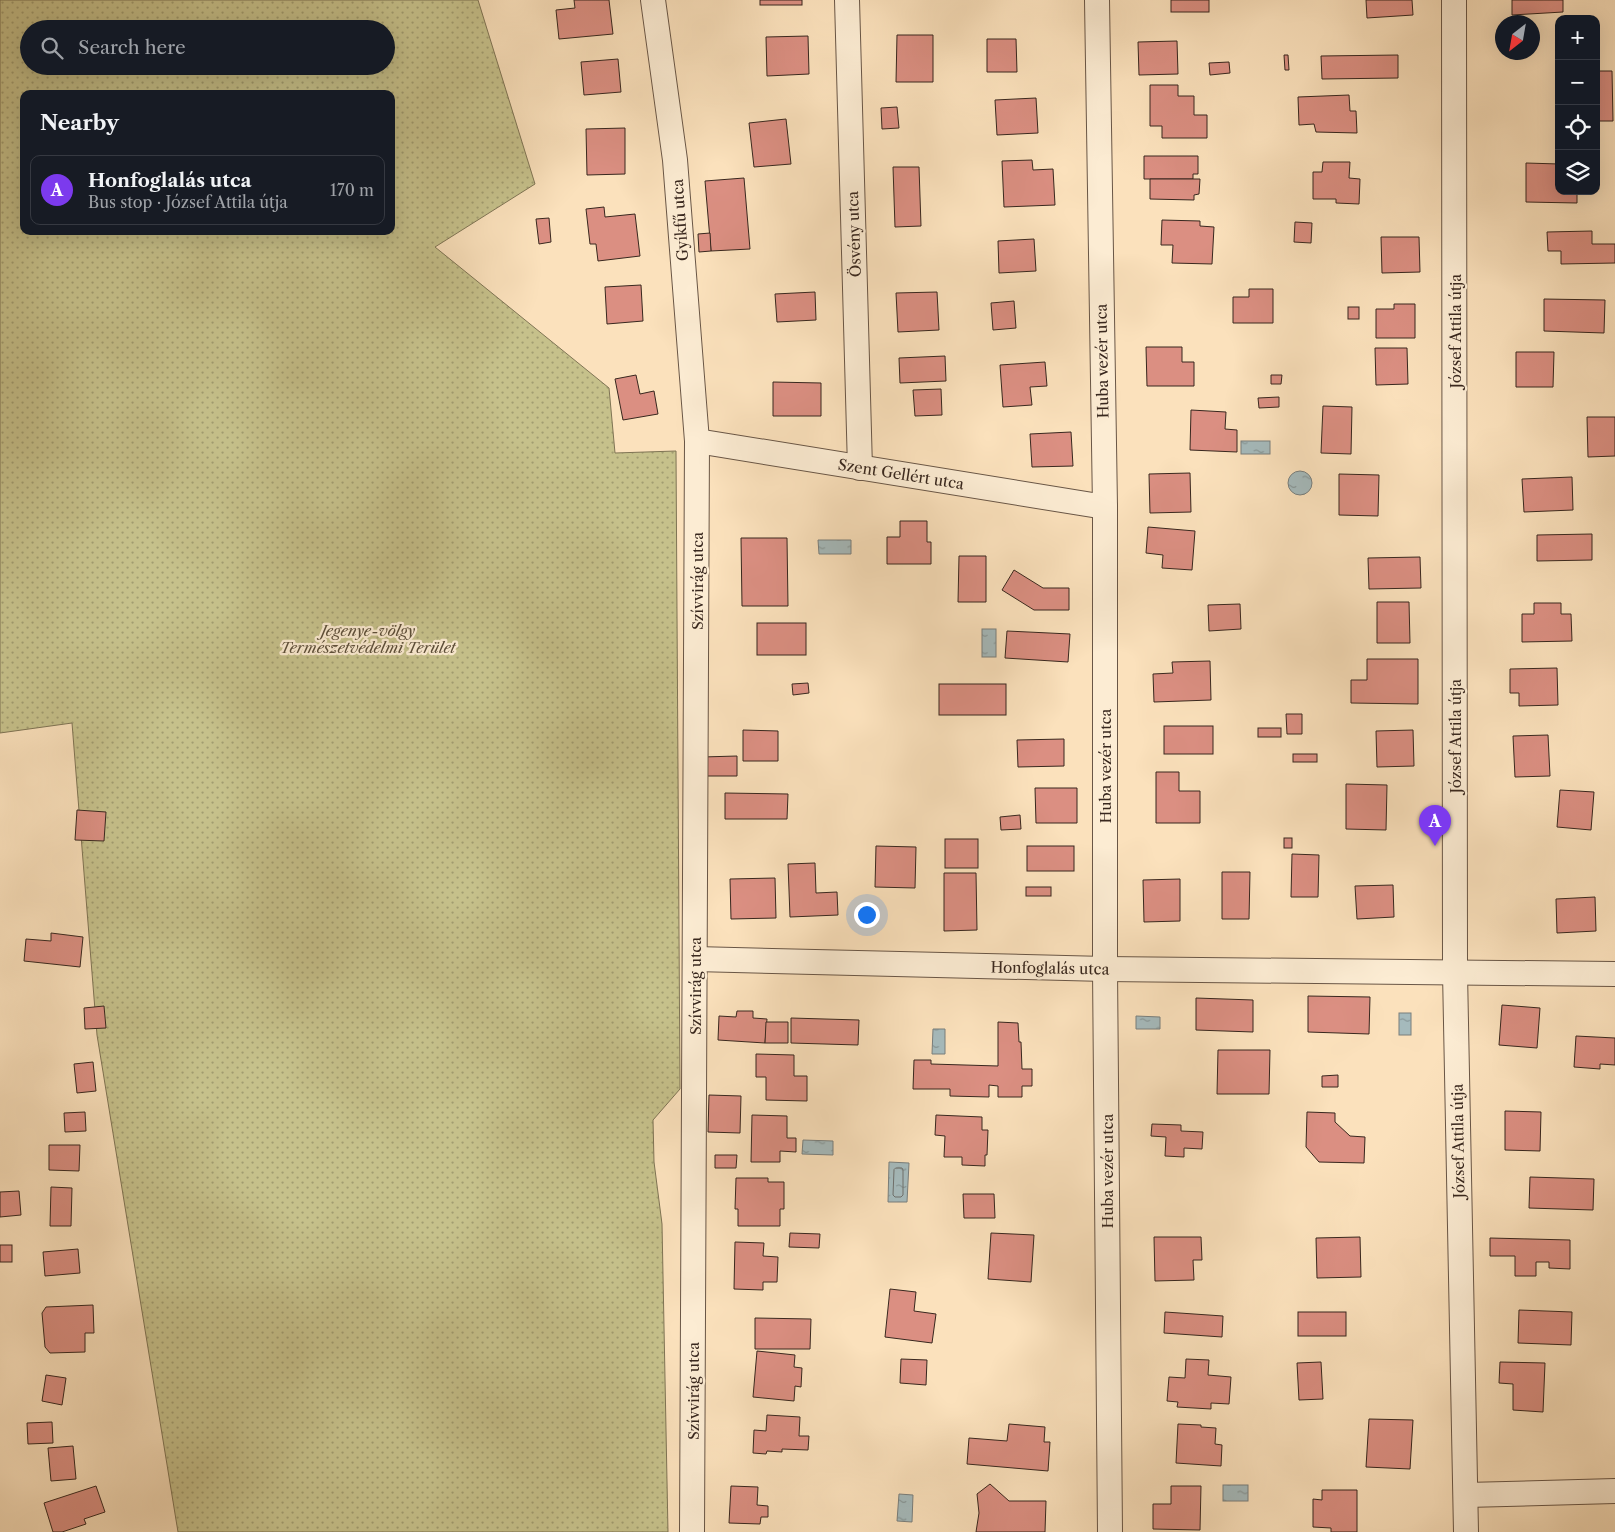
<!DOCTYPE html>
<meta charset="utf-8">
<style>
body{margin:0;font-family:"Libre Caslon Text",serif;background:#242831;color:#f1f3f6}
.controls{position:absolute;right:15px;top:15px;display:grid;overflow:hidden;border-radius:10px;box-shadow:0 5px 20px #0002}
.controls button{width:45px;height:45px;display:grid;place-items:center;padding:0;border:0;border-bottom:1px solid #363941;background:#171b24;color:#f1f3f6;font:25px sans-serif}
.compass{position:absolute;left:1495px;top:15px;width:45px;height:45px;border-radius:50%;background:#171b24;box-shadow:0 5px 20px #0002;rotate:211deg}
.you{position:absolute;left:866px;top:914px;width:18px;height:18px;margin:-12px;border:4px solid #fff;border-radius:50%;background:#1a73e8;box-shadow:0 0 0 8px #1a73e833}
.badge{display:grid;place-items:center;width:32px;height:32px;border-radius:50%;background:#7c3aed;color:#fff;font-size:16px;font-weight:700}
.pin{position:absolute;translate:-50% -41px;filter:drop-shadow(0 1px 2px #0008)}
.pin::after{content:'';position:absolute;top:26px;width:18px;height:15px;background:inherit;clip-path:polygon(0 0,100% 0,50% 100%)}
.list{margin:0;padding:0;list-style:none}
h2{display:flex;justify-content:space-between;align-items:center;height:65px;margin:0;padding:0 20px;font-size:21px}
h2 small{font-size:16px;font-weight:400;color:#9ea1a6}
.list li{display:grid;grid-template-columns:32px 1fr auto;gap:15px;align-items:center;box-sizing:border-box;height:70px;margin:0 10px 10px;padding:0 10px;border:1px solid #363941;border-radius:10px}
.list b{display:block;font-size:19px;white-space:nowrap}
.list p{margin:0;font-size:16px;white-space:nowrap;color:#9ea1a6}
.list em{font-size:16px;font-style:normal;color:#9ea1a6}
.icon{flex:none;width:28px;height:28px;fill:none;stroke:currentColor;stroke-width:2;stroke-linecap:round;stroke-linejoin:round}
.map{position:relative;flex:none;width:1615px;height:1532px;overflow:hidden}
.search{position:absolute;background:#171b24;box-shadow:0 5px 20px #0002;left:20px;top:20px;width:375px;height:55px;display:flex;align-items:center;gap:12px;box-sizing:border-box;padding:0 18px;border-radius:28px;color:#9ea1a6;font-size:19px}
.panel{position:absolute;background:#171b24;box-shadow:0 5px 20px #0002;left:20px;top:90px;width:375px;height:145px;border-radius:10px}
.map>svg:first-child{display:block}
.park{fill:url(#park-dots);stroke:#7f7454;fill-rule:evenodd}
.water{fill:url(#water-ripples);stroke:#797f7d}
.lines{fill:none;stroke-linecap:round;stroke-linejoin:round}
.shore{stroke:#6e706d;stroke-width:1}
.building{fill:#db8f82;stroke:#38271e}
.street-casing{stroke:#695646;stroke-width:26}
.street{stroke:#fcecd3;stroke-width:24}
.labels{text-anchor:middle;dominant-baseline:central;stroke-width:4.5;stroke-linejoin:round;paint-order:stroke}
.street-label{font-size:15px;fill:#38271e;stroke:#fcecd3}
.park-label{font-size:15px;font-style:italic;fill:#5c4e39;stroke:#fcecd3}
</style>
<div class="map">
<svg width="1615" height="1532" viewBox="0 0 1615 1532">
<defs>
<pattern id="park-dots" width="8" height="8" patternUnits="userSpaceOnUse" patternTransform="scale(1.25)"><rect width="8" height="8" fill="#c6c18b"/><path d="M2 2h.1M6 6h.1" fill="none" stroke="#a29d71" stroke-width="1.8" stroke-linecap="round"/></pattern>
<pattern id="water-ripples" width="26" height="14" patternUnits="userSpaceOnUse" patternTransform="scale(1.25)"><rect width="26" height="14" fill="#a5babc"/><path d="M2 4q2-2 4 0t4 0M15 11q2-2 4 0t4 0" fill="none" stroke="#879798"/></pattern>
</defs>
<rect width="100%" height="100%" fill="#fbe1bc"/>
<filter id="stains"><feTurbulence type="fractalNoise" baseFrequency=".004" numOctaves="4"/><feColorMatrix values="0 0 0 0 .2 0 0 0 0 .09 0 0 0 0 .02 0 0 0 .5 -.17"/></filter>
<radialGradient id="worn" r=".72"><stop offset=".6" stop-color="#630" stop-opacity="0"/><stop offset="1" stop-color="#630" stop-opacity=".3"/></radialGradient>
<path class="park" d="M0,0H478L535,184L435,247L609,388L615,453L676,451L680,1089L653,1120L654,1162L662,1224L668,1532H178L97,1035L72,723L0,733ZM29,29H386V66H29ZM24,94H391V231H24Z"/>
<g class="water">
<rect x="1241" y="441" width="29" height="13"/>
<circle cx="1300" cy="483" r="12"/>
<path d="M818,540H851V554H819Z"/>
<rect x="982" y="629" width="14" height="28"/>
<rect x="1399" y="1013" width="12" height="22"/>
<path d="M1136,1016L1160,1017V1029H1136Z"/>
<path d="M933,1029H945V1054H932Z"/>
<path d="M803,1140L833,1141V1155L802,1154Z"/>
<path d="M889,1162L909,1163L907,1202H888Z"/>
<rect x="1223" y="1485" width="25" height="16"/>
<path d="M899,1494L913,1495L912,1522L897,1521Z"/>
</g>
<g class="lines">
<path class="shore" d="M896,1168H902L903,1170V1195L901,1197H895L893,1195L894,1170Z"/>
</g>
<g class="building">
<path d="M574,0H609L613,34L559,39L556,10L575,8Z"/>
<rect x="760" y="0" width="42" height="5"/>
<rect x="1171" y="0" width="38" height="12"/>
<path d="M1366,0H1412L1413,15L1367,18Z"/>
<path d="M1512,0H1563V12L1512,15Z"/>
<path d="M897,35H933V82H896Z"/>
<path d="M808,36L809,74L767,76L766,37Z"/>
<path d="M987,39H1016L1017,72H987Z"/>
<path d="M1177,41L1178,74L1139,75L1138,42Z"/>
<path d="M1284,55H1288L1289,70H1285Z"/>
<path d="M1398,55V78L1322,79L1321,56Z"/>
<path d="M618,59L621,92L584,95L581,62Z"/>
<path d="M1229,62L1230,73L1210,75L1209,63Z"/>
<path d="M1596,71H1612L1613,121H1596Z"/>
<path d="M1557,72H1559V122H1558Z"/>
<path d="M1150,85H1178V96H1194V115H1207V138H1162V126H1150Z"/>
<path d="M1349,95L1350,111H1356L1357,133L1316,132L1314,124L1299,125L1298,97Z"/>
<path d="M1036,98L1038,133L997,135L995,100Z"/>
<path d="M897,107L899,128L882,129L881,108Z"/>
<path d="M786,119L791,164L754,167L749,123Z"/>
<path d="M625,128V174L587,175L586,129Z"/>
<path d="M1144,156H1198V174H1193V179H1144Z"/>
<path d="M1032,160L1033,170L1053,169L1055,205L1004,207L1002,161Z"/>
<path d="M1323,162H1350L1349,178L1360,179L1359,204L1336,203V199H1313V172H1322Z"/>
<path d="M1526,163L1559,164V191H1577V203L1526,202Z"/>
<path d="M893,167H919L921,226L895,227Z"/>
<path d="M744,178L750,249L711,251L705,181Z"/>
<path d="M1150,179H1200L1199,194L1194,195V200L1150,199Z"/>
<path d="M604,207L605,217L635,214L640,256L598,261L596,244H590L586,209Z"/>
<path d="M549,218L551,242L539,244L536,219Z"/>
<path d="M1162,220L1200,221V226L1214,227L1212,264L1172,263L1173,245H1161Z"/>
<path d="M1295,222L1312,223L1311,243L1294,242Z"/>
<path d="M1592,231V244H1615V263L1561,264V251H1548L1547,232Z"/>
<path d="M710,233L711,251L699,252L698,234Z"/>
<path d="M1381,237H1419L1420,272L1382,273Z"/>
<path d="M1034,239L1036,271L999,273L998,241Z"/>
<path d="M641,285L643,321L607,324L605,287Z"/>
<path d="M1249,289H1273V323H1233V297H1249Z"/>
<path d="M815,292L816,320L777,322L775,294Z"/>
<path d="M937,292L939,330L898,332L896,293Z"/>
<path d="M1544,299L1605,300L1604,333L1544,331Z"/>
<path d="M1014,301L1016,328L993,330L991,303Z"/>
<path d="M1394,304H1415V338H1376V309H1394Z"/>
<rect x="1348" y="307" width="11" height="12"/>
<path d="M1146,347H1182V362H1194V386H1147Z"/>
<path d="M1375,348H1407L1408,384L1376,385Z"/>
<path d="M1516,352H1554L1553,387H1516Z"/>
<path d="M945,356L946,381L900,383L899,358Z"/>
<path d="M1045,362L1047,386L1030,387L1032,405L1003,407L1000,365Z"/>
<path d="M636,375L640,394L654,391L658,414L623,420L615,379Z"/>
<path d="M1271,375H1282L1281,384H1271Z"/>
<path d="M773,382L821,383V416H773Z"/>
<path d="M941,389L942,415L915,416L913,390Z"/>
<path d="M1279,397V407L1259,408L1258,398Z"/>
<path d="M1323,406L1352,407L1351,454L1321,453Z"/>
<path d="M1191,410L1226,412L1225,429L1237,430V452L1190,450Z"/>
<path d="M1587,417H1615V456L1588,457Z"/>
<path d="M1071,432L1073,466L1032,467L1030,434Z"/>
<path d="M1190,473L1191,512L1150,513L1149,474Z"/>
<path d="M1339,474L1379,475L1378,516L1339,515Z"/>
<path d="M1572,477L1573,510L1524,512L1522,479Z"/>
<path d="M900,521H927V542H931V564H887V537H900Z"/>
<path d="M1148,527L1195,531L1192,570L1162,568L1163,555L1146,553Z"/>
<path d="M1592,534V560L1537,561V535Z"/>
<path d="M741,538H787L788,606H742Z"/>
<path d="M959,556H986V602H958Z"/>
<path d="M1420,557L1421,588L1369,589L1368,558Z"/>
<path d="M1014,570L1043,588H1069V610H1034L1002,590Z"/>
<path d="M1377,602H1409L1410,643H1377Z"/>
<path d="M1534,603H1561V614H1571L1572,641L1522,642V614H1534Z"/>
<path d="M1240,604L1241,629L1209,631L1208,605Z"/>
<rect x="757" y="623" width="49" height="32"/>
<path d="M1007,631L1070,634L1068,662L1005,658Z"/>
<path d="M1367,659H1418V704L1351,703V680H1367Z"/>
<path d="M1210,661L1211,700L1154,702L1153,674L1173,673L1172,662Z"/>
<path d="M1557,668L1558,705L1519,706V693H1510V669Z"/>
<path d="M808,683L809,693L793,695L792,684Z"/>
<rect x="939" y="684" width="67" height="31"/>
<path d="M1286,714H1302V734H1287Z"/>
<rect x="1164" y="726" width="49" height="28"/>
<rect x="1258" y="728" width="23" height="9"/>
<path d="M743,730L778,731V761H743Z"/>
<path d="M1413,730L1414,766L1377,767L1376,731Z"/>
<path d="M1548,735L1550,776L1515,777L1513,736Z"/>
<path d="M1064,739V766L1018,767L1017,740Z"/>
<rect x="1293" y="754" width="24" height="8"/>
<path d="M737,756V776H703L702,757Z"/>
<path d="M1156,772H1179V791H1200V823H1156Z"/>
<path d="M1346,784L1387,785L1386,830L1346,829Z"/>
<path d="M1035,788H1077V823H1036Z"/>
<path d="M1560,790L1594,792L1591,830L1557,827Z"/>
<path d="M725,793L788,794L787,819H725Z"/>
<path d="M77,810L106,812L104,841L75,840Z"/>
<path d="M1020,815L1021,829L1001,830L1000,817Z"/>
<rect x="1284" y="838" width="8" height="10"/>
<rect x="945" y="839" width="33" height="29"/>
<path d="M876,846L916,847L915,888L875,887Z"/>
<rect x="1027" y="846" width="47" height="25"/>
<path d="M1292,854L1319,855L1318,897H1291Z"/>
<path d="M815,863L816,893L837,892L838,915L790,917L788,864Z"/>
<path d="M1222,872H1250L1249,919H1222Z"/>
<path d="M944,873H976L977,930L944,931Z"/>
<path d="M775,878L776,918L731,919L730,879Z"/>
<path d="M1180,879V921L1144,922L1143,880Z"/>
<path d="M1393,885L1394,917L1357,919L1355,886Z"/>
<rect x="1026" y="887" width="25" height="9"/>
<path d="M1595,897L1596,931L1557,933L1556,899Z"/>
<path d="M51,933L83,937L80,967L24,961L26,939L51,941Z"/>
<path d="M1308,996L1370,997L1369,1034L1308,1032Z"/>
<path d="M1196,998L1253,1000V1032L1196,1030Z"/>
<path d="M1502,1005L1540,1008L1537,1048L1499,1045Z"/>
<path d="M104,1006L106,1028L85,1029L84,1008Z"/>
<path d="M737,1011H753V1018L767,1019L765,1043L718,1040L719,1016L736,1017Z"/>
<path d="M791,1018L859,1020L858,1045L791,1043Z"/>
<path d="M766,1022H788V1043H765Z"/>
<path d="M998,1022L1018,1023L1019,1042H1021L1022,1069H1032V1086H1022V1097H998V1086L989,1085V1097L950,1096V1089H913L914,1060H931V1064L998,1066Z"/>
<path d="M1576,1036L1615,1038V1065L1600,1064V1069L1574,1067Z"/>
<path d="M1218,1050H1270L1269,1094H1217Z"/>
<path d="M756,1054L794,1055V1076H807V1101L766,1100V1077H756Z"/>
<path d="M93,1062L96,1091L77,1093L74,1064Z"/>
<path d="M1338,1075V1087H1322V1076Z"/>
<path d="M709,1095L741,1096L740,1133L708,1132Z"/>
<path d="M1505,1111L1541,1112L1540,1151L1505,1150Z"/>
<path d="M85,1112L86,1131L65,1132L64,1113Z"/>
<path d="M1307,1112L1335,1113V1122L1350,1136L1365,1137L1364,1163L1319,1162L1306,1147Z"/>
<path d="M752,1115L787,1116V1138H796V1152L780,1151V1162H751Z"/>
<path d="M936,1115L982,1117V1130H988L987,1155H985V1166L962,1165V1157H944L945,1136L935,1135Z"/>
<path d="M1152,1124L1181,1125V1131L1203,1132L1202,1149L1184,1148V1157L1165,1156L1166,1137L1151,1136Z"/>
<path d="M49,1145H80L79,1171L49,1170Z"/>
<path d="M715,1155H737L736,1168H715Z"/>
<path d="M1530,1177L1594,1179L1593,1210L1529,1208Z"/>
<path d="M736,1178H768V1182H784V1209H780V1226H738V1209H735Z"/>
<path d="M51,1187L72,1188L71,1226H50Z"/>
<path d="M19,1191L21,1215L0,1217V1192Z"/>
<path d="M963,1194H994L995,1218H964Z"/>
<path d="M790,1233L820,1234L819,1248L789,1247Z"/>
<path d="M991,1233L1034,1235L1031,1282L988,1279Z"/>
<path d="M1154,1237H1201L1202,1260H1193L1194,1280L1155,1281Z"/>
<path d="M1360,1237L1361,1277L1317,1278L1316,1238Z"/>
<path d="M1490,1238L1570,1240V1269L1549,1268V1262H1536V1276H1515V1256H1490Z"/>
<path d="M735,1242L764,1243L763,1256L778,1257L777,1282H763V1290L734,1289Z"/>
<rect x="0" y="1245" width="12" height="17"/>
<path d="M78,1249L80,1273L45,1276L43,1252Z"/>
<path d="M890,1289L916,1292L914,1311L936,1314L932,1343L885,1337Z"/>
<path d="M93,1305L94,1333H85V1352L50,1353L45,1347L42,1313L46,1307Z"/>
<path d="M1519,1310L1572,1312L1571,1345L1518,1343Z"/>
<path d="M1165,1312L1223,1316L1222,1337L1164,1333Z"/>
<rect x="1298" y="1312" width="48" height="24"/>
<path d="M755,1318L811,1319L810,1349H755Z"/>
<path d="M757,1351L795,1355L794,1367L802,1368L801,1387L795,1386L794,1401L753,1397Z"/>
<path d="M901,1359L927,1360L926,1385L900,1383Z"/>
<path d="M1186,1359L1209,1360L1208,1375L1231,1377L1229,1404L1211,1403V1409L1177,1407L1178,1402L1167,1401L1169,1377L1185,1378Z"/>
<path d="M1321,1362L1323,1399L1299,1400L1297,1363Z"/>
<path d="M1500,1362L1545,1363L1543,1412L1513,1410V1384L1499,1383Z"/>
<path d="M46,1375L66,1378L62,1405L42,1401Z"/>
<path d="M767,1415L800,1417L799,1436H809L808,1450L782,1449V1452L767,1451L766,1454L753,1453L754,1430L766,1431Z"/>
<path d="M1369,1419L1413,1420L1410,1469L1366,1467Z"/>
<path d="M52,1422L53,1443L28,1444L27,1423Z"/>
<path d="M1009,1424L1045,1427L1044,1442H1050L1048,1471L967,1464L969,1438L1007,1441Z"/>
<path d="M1178,1424L1201,1425V1427L1216,1428L1215,1444L1222,1445L1221,1466L1176,1463Z"/>
<path d="M73,1446L76,1479L51,1481L48,1448Z"/>
<path d="M990,1484L1009,1501H1046L1045,1532H976L979,1513L977,1494Z"/>
<path d="M96,1486L105,1512L84,1519L86,1524L62,1532H53L44,1503Z"/>
<path d="M731,1486L758,1487L757,1505L768,1506V1517H761L760,1524L729,1523Z"/>
<path d="M1171,1486H1201L1200,1530L1153,1529V1504H1171Z"/>
<path d="M1322,1490H1357V1532H1331V1528L1313,1527V1499L1322,1500Z"/>
</g>
<g class="lines">
<g class="street-casing">
<g id="street">
<path d="M653,0L675,160L697,441L692,1532"/>
<path d="M847,0L860,468"/>
<path d="M1097,0L1105,507V969L1110,1532"/>
<path d="M1454,0L1455,972L1466,1532"/>
<path d="M697,441L1105,507"/>
<path d="M695,959L1105,969L1615,974"/>
<path d="M1466,1495L1615,1491"/>
</g>
</g>
<use href="#street" class="street"/>
</g>
<g class="labels">
<g class="street-label">
<text transform="translate(680 220) rotate(-94)">Gyíkfű utca</text>
<text transform="translate(854 234) rotate(-92)">Ösvény utca</text>
<text transform="translate(1455 331) rotate(-90)">József Attila útja</text>
<text transform="translate(1102 361) rotate(-91)">Huba vezér utca</text>
<text transform="translate(901 474) rotate(9)">Szent Gellért utca</text>
<text transform="translate(697 581) rotate(-90)">Szívvirág utca</text>
<text transform="translate(1455 736) rotate(-90)">József Attila útja</text>
<text transform="translate(1105 766) rotate(-90)">Huba vezér utca</text>
<text transform="translate(1050 968) rotate(1)">Honfoglalás utca</text>
<text transform="translate(695 986) rotate(-90)">Szívvirág utca</text>
<text transform="translate(1458 1141) rotate(-91)">József Attila útja</text>
<text transform="translate(1107 1171) rotate(-90)">Huba vezér utca</text>
<text transform="translate(693 1391) rotate(-90)">Szívvirág utca</text>
</g>
<g class="park-label">
<text x="368" y="630">Jegenye-völgy<tspan x="368" dy="17">Természetvédelmi Terület</tspan></text>
</g>
</g>
<rect width="100%" height="100%" filter="url(#stains)"/>
<rect width="100%" height="100%" fill="url(#worn)"/>
</svg>
<div class="controls">
<button>+</button>
<button>−</button>
<button><svg class="icon" aria-label="locate" viewBox="0 0 24 24"><circle cx="12" cy="12" r="6"/><path d="M12 2v4M12 18v4M2 12h4M18 12h4"/></svg></button>
<button><svg class="icon" aria-label="layers" viewBox="0 0 24 24"><path d="M12 4l9 5-9 5-9-5zM3 14l9 5 9-5"/></svg></button>
</div>
<svg class="compass" viewBox="-18 -18 36 36"><path d="M0-13l5 13h-10z" fill="#e53935"/><path d="M0 13l5-13h-10z" fill="#9ea1a6"/></svg>
<div class="you"></div>
<div class="pin badge" style="left:1435px;top:846px">A</div>
<div class="search"><svg class="icon" aria-label="search" viewBox="0 0 24 24"><circle cx="10" cy="10" r="6"/><path d="M15 15l6 6"/></svg>Search here</div>
<section class="panel">
<h2>Nearby<small></small></h2>
<ul class="list">
<li><span class="badge">A</span><div><b>Honfoglalás utca</b><p>Bus stop · József Attila útja</p></div><em>170 m</em></li>
</ul>
</section>
</div>
